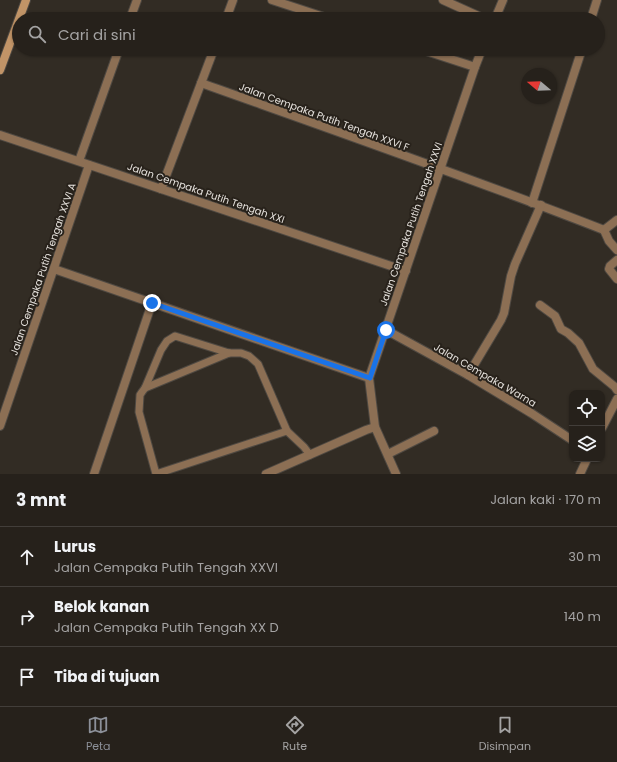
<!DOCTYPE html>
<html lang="id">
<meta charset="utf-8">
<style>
body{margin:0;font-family:Poppins,sans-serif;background:#322e28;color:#f1f3f6}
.controls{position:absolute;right:12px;bottom:12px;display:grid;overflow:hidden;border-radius:8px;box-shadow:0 1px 3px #0004}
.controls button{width:36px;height:36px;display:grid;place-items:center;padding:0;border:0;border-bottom:1px solid #423e3a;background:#26211b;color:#f1f3f6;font:20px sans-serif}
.compass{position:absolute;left:521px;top:68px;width:36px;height:36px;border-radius:50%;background:#26211b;box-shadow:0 1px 3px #0004;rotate:289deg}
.stop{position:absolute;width:12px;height:12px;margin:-9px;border:3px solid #1a73e8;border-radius:50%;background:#fff}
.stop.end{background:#1a73e8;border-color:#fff;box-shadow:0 1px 4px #0008}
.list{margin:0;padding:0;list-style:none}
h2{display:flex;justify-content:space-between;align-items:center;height:52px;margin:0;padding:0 16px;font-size:17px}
h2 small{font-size:13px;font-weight:400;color:#a4a3a3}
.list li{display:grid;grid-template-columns:26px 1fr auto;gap:12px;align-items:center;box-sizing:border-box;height:60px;padding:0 16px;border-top:1px solid #423e3a}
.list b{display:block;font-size:15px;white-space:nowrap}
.list p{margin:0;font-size:13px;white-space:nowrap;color:#a4a3a3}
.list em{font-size:13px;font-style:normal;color:#a4a3a3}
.icon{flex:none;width:22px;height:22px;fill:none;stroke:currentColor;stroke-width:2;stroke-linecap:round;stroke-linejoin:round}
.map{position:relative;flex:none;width:617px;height:474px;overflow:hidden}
.search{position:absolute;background:#26211b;box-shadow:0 1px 3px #0004;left:12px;right:12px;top:12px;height:44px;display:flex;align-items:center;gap:10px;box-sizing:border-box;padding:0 14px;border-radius:22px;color:#a4a3a3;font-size:15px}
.sheet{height:232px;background:#26211b}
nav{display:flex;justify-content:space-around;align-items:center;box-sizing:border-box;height:56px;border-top:1px solid #423e3a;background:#26211b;font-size:11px;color:#a4a3a3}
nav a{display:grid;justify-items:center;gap:2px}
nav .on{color:#8c9099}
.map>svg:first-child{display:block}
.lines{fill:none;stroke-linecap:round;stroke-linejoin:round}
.lane-casing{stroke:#4f4942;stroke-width:9}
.street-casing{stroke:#4f4942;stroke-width:10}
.secondary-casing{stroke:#4f4942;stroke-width:10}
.lane{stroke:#8c6f54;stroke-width:7}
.street{stroke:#8c6f54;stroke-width:8}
.secondary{stroke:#c19467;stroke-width:8}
.route{stroke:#1a73e8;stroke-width:5}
.labels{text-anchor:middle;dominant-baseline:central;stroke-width:4;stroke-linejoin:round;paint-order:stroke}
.street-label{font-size:10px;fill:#e7e3de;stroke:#28221b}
</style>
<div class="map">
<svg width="617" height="474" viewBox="0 0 617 474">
<rect width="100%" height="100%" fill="#322c24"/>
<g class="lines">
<g class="lane-casing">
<g id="lane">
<path d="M229,353L145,388L142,392L140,395L139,412L156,474L287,431L304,447L310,455"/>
<path d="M145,388L161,350L167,341L175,336L229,353H241L249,356L258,364L287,431"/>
</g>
</g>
<g class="street-casing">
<g id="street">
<path d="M272,0L330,19"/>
<path d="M443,0L485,19"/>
<path d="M130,19L137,0"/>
<path d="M226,19L233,0"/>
<path d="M495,19L503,0"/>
<path d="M591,19L597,0"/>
<path d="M420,49L475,67"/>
<path d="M201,83C336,131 471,178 604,230"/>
<path d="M0,135L406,271"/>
<path d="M79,161L119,49"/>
<path d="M161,189L214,49"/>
<path d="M532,203L582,49"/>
<path d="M604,230L609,241L617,250"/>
<path d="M604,230L617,220"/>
<path d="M617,260L610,266L609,269L617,279"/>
<path d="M54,269L369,378"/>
<path d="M540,305L555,316L561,329L568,333L579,343L593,369L615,387L617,390"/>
<path d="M386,330L468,375L531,413L572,440"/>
<path d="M468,375L501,320L504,313L511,276L515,264L541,205"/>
<path d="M0,426L89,165"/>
<path d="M602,428L617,399"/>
<path d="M388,454L434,431"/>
<path d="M94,474L152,303"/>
<path d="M266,474L366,430L375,427"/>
<path d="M396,474L375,427L369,378L475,67L482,49"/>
<path d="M580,474L587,459"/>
</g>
</g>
<g class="secondary-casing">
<path id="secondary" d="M0,70L26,0"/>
</g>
<use href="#lane" class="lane"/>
<use href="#street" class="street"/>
<use href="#secondary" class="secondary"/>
</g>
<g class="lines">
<path class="route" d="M152,303L370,378L386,330"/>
</g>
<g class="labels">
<g class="street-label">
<text transform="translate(324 117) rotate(20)">Jalan Cempaka Putih Tengah XXVI F</text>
<text transform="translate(206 193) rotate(19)">Jalan Cempaka Putih Tengah XXI</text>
<text transform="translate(411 224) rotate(-71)">Jalan Cempaka Putih Tengah XXVI</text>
<text transform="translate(43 269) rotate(-71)">Jalan Cempaka Putih Tengah XXVI A</text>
<text transform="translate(485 375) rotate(30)">Jalan Cempaka Warna</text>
</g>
</g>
</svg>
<div class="controls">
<button><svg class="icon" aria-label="locate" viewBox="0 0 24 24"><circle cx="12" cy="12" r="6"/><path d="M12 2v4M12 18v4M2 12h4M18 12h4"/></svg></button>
<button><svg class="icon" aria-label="layers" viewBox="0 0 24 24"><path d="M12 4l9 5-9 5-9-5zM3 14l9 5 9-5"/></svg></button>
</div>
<svg class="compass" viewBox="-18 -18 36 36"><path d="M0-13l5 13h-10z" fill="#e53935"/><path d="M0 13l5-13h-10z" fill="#a4a3a3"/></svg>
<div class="stop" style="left:386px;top:330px"></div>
<div class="stop end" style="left:152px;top:303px"></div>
<div class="search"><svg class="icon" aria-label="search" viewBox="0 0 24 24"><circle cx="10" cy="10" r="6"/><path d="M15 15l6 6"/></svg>Cari di sini</div>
</div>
<section class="sheet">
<h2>3 mnt<small>Jalan kaki · 170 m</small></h2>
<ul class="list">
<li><svg class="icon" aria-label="ahead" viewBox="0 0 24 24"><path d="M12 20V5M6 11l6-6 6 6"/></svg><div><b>Lurus</b><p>Jalan Cempaka Putih Tengah XXVI</p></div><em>30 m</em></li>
<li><svg class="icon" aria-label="right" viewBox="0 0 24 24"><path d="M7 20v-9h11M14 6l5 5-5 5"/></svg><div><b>Belok kanan</b><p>Jalan Cempaka Putih Tengah XX D</p></div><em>140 m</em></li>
<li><svg class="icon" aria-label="arrive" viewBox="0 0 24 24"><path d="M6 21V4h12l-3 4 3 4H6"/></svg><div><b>Tiba di tujuan</b></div></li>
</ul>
</section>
<nav>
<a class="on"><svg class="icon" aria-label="map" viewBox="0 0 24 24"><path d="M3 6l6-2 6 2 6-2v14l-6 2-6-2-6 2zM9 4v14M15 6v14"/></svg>Peta</a>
<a><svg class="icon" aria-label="directions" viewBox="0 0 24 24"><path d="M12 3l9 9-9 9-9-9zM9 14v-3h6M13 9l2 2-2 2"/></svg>Rute</a>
<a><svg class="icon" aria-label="saved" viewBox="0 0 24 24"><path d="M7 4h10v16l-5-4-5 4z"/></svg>Disimpan</a>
</nav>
